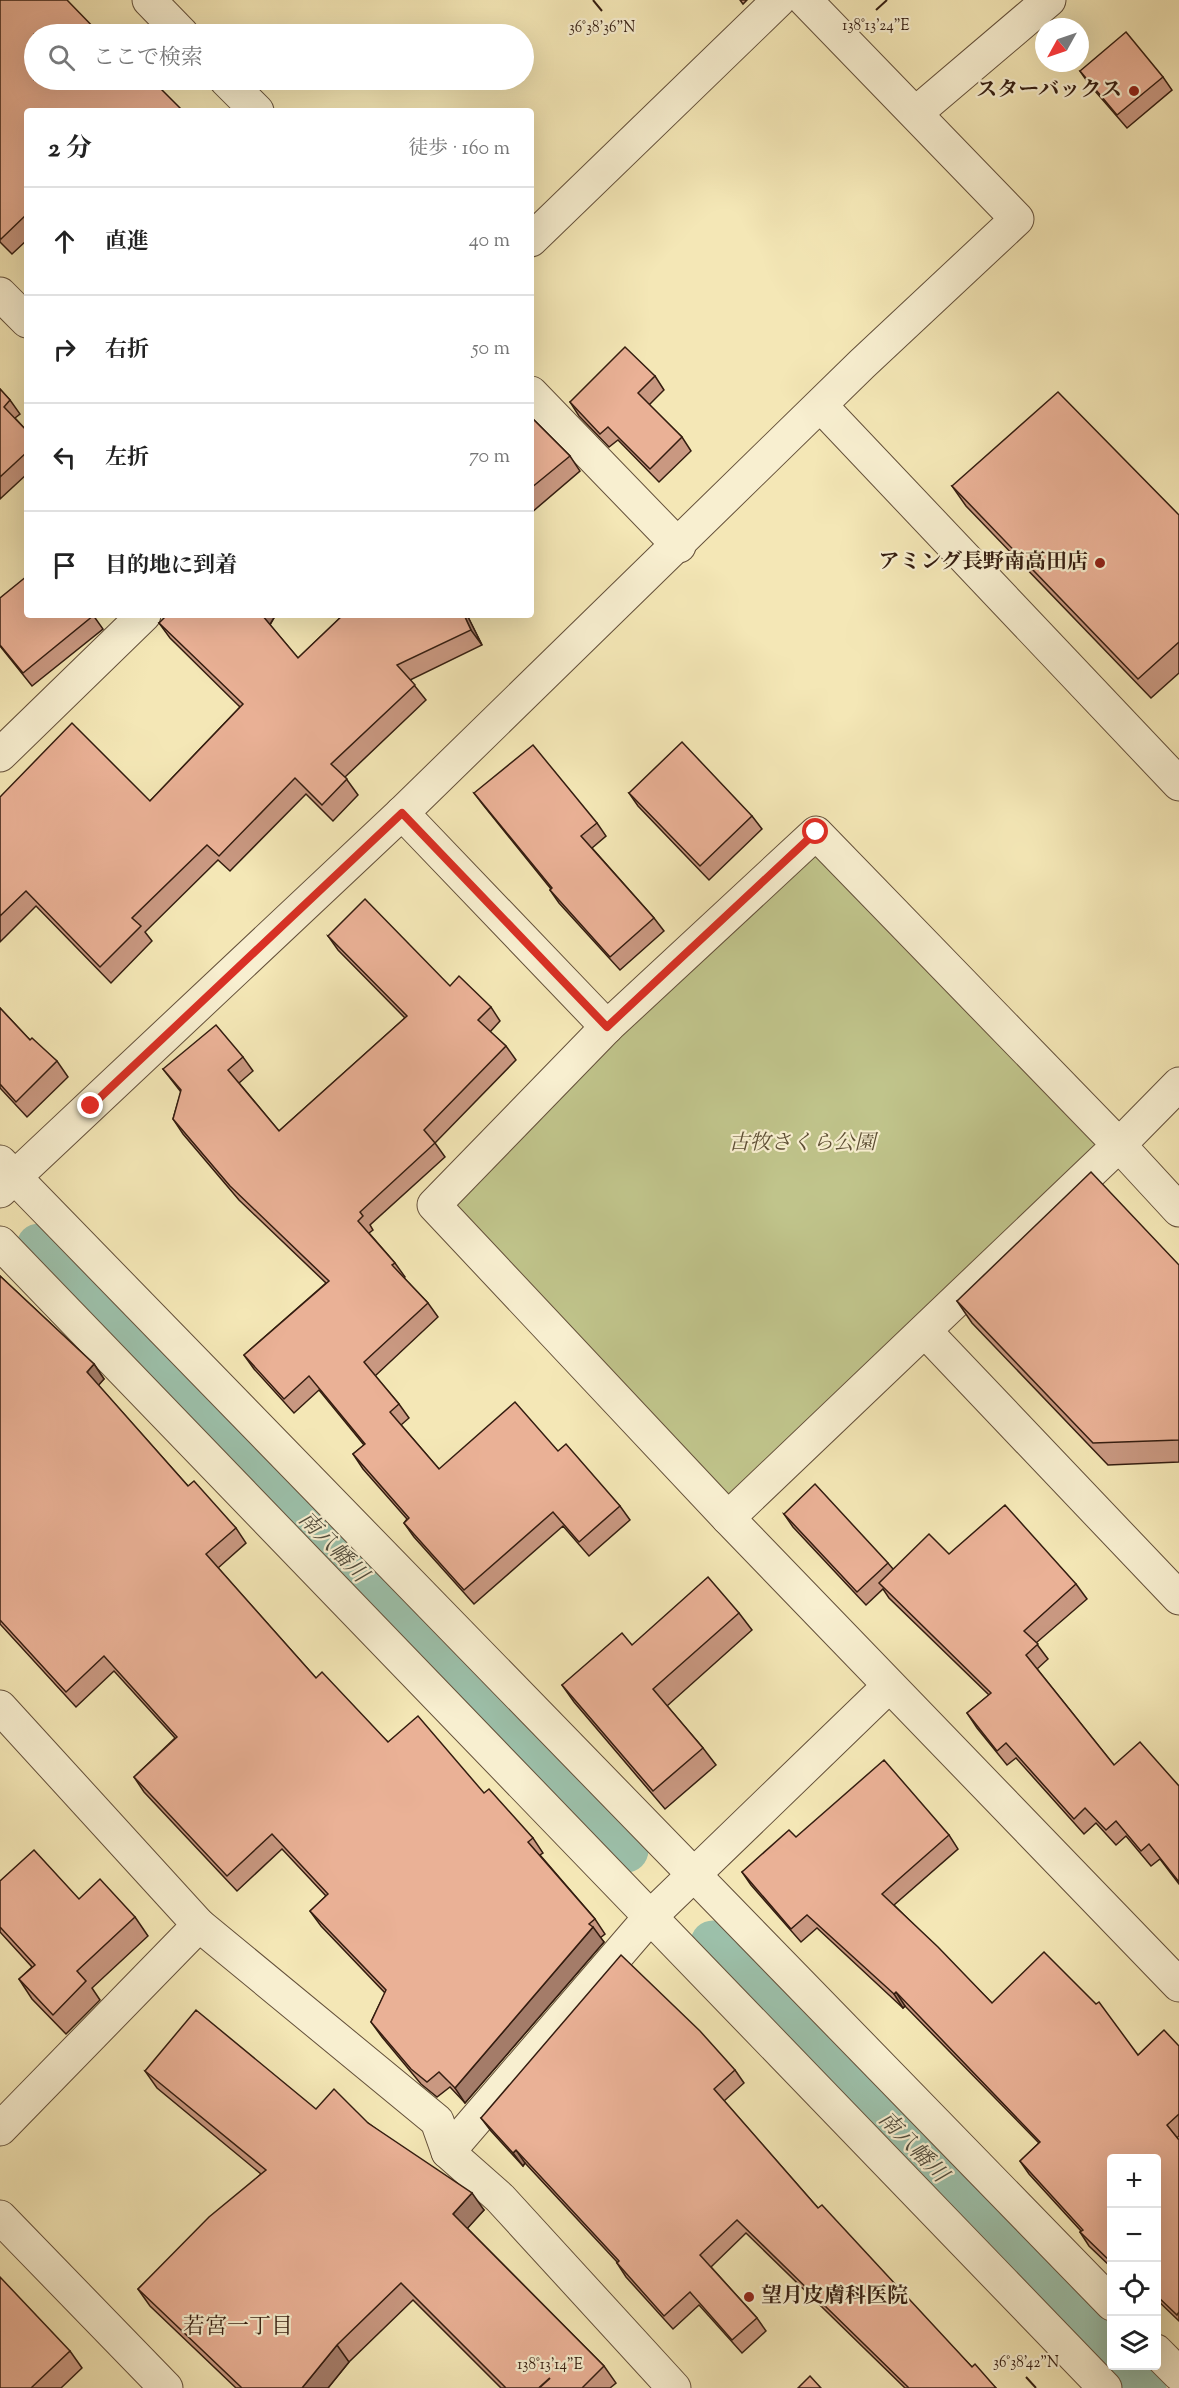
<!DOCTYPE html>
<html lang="ja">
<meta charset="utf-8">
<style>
body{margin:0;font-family:"Sorts Mill Goudy","Noto Serif JP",serif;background:#f6f6f6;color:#222}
.controls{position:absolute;right:18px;bottom:18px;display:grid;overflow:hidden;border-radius:6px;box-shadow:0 6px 24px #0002}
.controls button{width:54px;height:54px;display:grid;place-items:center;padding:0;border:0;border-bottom:2px solid #e0e0e0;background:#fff;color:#222;font:30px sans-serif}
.compass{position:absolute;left:1035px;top:18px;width:54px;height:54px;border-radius:50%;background:#fff;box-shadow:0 6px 24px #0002;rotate:230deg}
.stop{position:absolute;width:18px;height:18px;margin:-14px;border:4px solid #d93025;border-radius:50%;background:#fff}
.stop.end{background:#d93025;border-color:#fff;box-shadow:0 2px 6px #0008}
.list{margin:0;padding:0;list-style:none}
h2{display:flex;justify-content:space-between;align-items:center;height:78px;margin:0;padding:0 24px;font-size:26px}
h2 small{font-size:20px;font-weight:400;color:#767676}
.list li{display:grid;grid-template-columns:39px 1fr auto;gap:18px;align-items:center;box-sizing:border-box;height:108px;padding:0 24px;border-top:2px solid #e0e0e0}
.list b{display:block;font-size:22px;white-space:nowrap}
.list em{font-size:20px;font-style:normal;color:#767676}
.icon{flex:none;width:33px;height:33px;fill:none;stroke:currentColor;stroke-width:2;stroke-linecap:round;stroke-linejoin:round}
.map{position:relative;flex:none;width:1179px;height:2388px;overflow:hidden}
.search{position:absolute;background:#fff;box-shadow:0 6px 24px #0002;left:24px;top:24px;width:510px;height:66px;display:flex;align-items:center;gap:15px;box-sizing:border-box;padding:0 21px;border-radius:33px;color:#767676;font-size:22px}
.panel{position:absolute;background:#fff;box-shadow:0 6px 24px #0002;left:24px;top:108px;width:510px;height:510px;border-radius:6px}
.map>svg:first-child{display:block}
.green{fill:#c0c48b;stroke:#7a704e;stroke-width:1.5}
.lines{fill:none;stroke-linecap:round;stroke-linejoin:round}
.canal{stroke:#9cc0aa;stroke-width:45}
.minor-casing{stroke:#64503a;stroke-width:35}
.minor{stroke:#f8efd0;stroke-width:33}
.wall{fill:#c99881;stroke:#341d10;stroke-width:1.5}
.shaded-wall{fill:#a47c69;stroke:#341d10;stroke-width:1.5}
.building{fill:#eab196;stroke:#341d10;stroke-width:1.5}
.route{stroke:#d93025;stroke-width:8}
.ticks{fill:none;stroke:#341d10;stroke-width:2}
.poi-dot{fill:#8f2418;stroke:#f8efd0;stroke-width:2}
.labels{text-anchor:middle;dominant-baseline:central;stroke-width:4.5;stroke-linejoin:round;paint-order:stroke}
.poi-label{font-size:21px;font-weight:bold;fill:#341d10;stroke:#f8efd0;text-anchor:end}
.park-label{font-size:21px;font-style:italic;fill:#5e4f35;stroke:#f8efd0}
.water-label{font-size:22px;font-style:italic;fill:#534e3e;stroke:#f8efd0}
.neighbourhood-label{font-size:22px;fill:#341d10;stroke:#f8efd0}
.ticks-label{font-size:15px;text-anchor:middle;fill:#341d10;stroke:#f8efd0;stroke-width:4.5;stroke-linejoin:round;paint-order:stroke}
</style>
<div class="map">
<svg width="1179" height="2388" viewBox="0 0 1179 2388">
<rect width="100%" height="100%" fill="#f4e7b6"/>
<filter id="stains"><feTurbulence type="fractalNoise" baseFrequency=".00333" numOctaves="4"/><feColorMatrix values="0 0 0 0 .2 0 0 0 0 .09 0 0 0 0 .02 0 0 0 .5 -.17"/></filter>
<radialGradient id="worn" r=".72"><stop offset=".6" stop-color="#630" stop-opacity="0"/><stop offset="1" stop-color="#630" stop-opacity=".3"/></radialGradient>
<path class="green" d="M816,833L1119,1145L728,1518L434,1205Z"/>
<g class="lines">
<g class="canal">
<path d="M39,1246L626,1850"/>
<path d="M713,1943L1112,2354"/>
<path d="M1122,2366L1144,2388"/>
</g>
<g class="minor-casing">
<g id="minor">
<path d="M149,0L182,34"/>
<path d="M226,80L257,111"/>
<path d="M916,113L1049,0"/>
<path d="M531,240L779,0"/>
<path d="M0,294L27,321"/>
<path d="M531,393L679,546"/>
<path d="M821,406L1179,784"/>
<path d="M0,755L144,615"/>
<path d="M402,813L607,1027"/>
<path d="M0,1162L1112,2304"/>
<path d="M0,1191L402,813L862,364L1017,219L805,0"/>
<path d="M1179,1210L1119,1145L816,833L607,1027L434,1205L728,1518L1179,1985"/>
<path d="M0,1243L1105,2388"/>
<path d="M925,1331L1179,1598"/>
<path d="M728,1518L1119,1145L1179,1084"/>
<path d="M0,1707L199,1925L437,2121L448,2152L500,2198L674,2388"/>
<path d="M0,2129L199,1925"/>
<path d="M448,2152L651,1916L889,1686"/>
<path d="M0,2217L166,2388"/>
<path d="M1156,2351L1179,2374"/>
</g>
</g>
<use href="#minor" class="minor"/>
</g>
<g class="wall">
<path d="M0,0L27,111V240L12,254L0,242Z"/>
<path d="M740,0H747L743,4Z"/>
<path d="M1080,71L1163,77L1172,90L1127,128L1089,84Z"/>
<path d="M655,376L664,390L649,405L682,437L691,451L659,482L618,440L609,447L579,416L570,402Z"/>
<path d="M0,389L10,400L20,414L15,418L27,431V474L0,499Z"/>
<path d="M531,417L570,456L580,471L531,513Z"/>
<path d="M952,486L1179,515V673L1151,698L966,506Z"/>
<path d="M0,598L93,615L103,629L32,686L0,646Z"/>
<path d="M343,615H467L482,645L410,680L426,700L345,777L358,795L333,821L306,794L230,871L218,860L145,932L152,941L111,983L36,906L0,942V797L150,801L240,707L170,638L159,623L275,616L270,625L298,658Z"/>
<path d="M474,793L597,823L606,836L592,848L654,918L664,931L620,970L559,903L550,890L551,889L484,806Z"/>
<path d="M629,793L752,816L762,829L709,880L638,806Z"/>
<path d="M328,936L450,986L491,1007L500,1021L490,1032L506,1046L516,1060L435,1143L445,1157L370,1225L373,1230L369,1233L395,1263L405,1277L404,1278L428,1303L438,1317L375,1376L399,1404L409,1418L401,1425L439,1469L558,1451L620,1506L630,1520L589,1556L563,1526L474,1604L414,1537L404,1523L407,1519L363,1469L353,1454L364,1445L319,1390L294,1413L254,1369L244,1355L326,1283L239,1200L183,1134L173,1119L181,1092L163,1069L243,1057L253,1071L239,1083L279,1131L405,1018L338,950Z"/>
<path d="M0,1008L30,1040L57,1061L68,1077L27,1117L0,1088Z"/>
<path d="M1179,1265V1462L1108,1465L972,1323L957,1301Z"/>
<path d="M0,1276L94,1364L104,1379L98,1385L188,1486L236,1528L246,1543L218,1568L316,1678L388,1742L484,1793L533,1838L543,1853L540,1855L595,1919L605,1934L600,1938L604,1942L465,2103L450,2087L437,2097L421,2084L382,2037L371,2022L385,1993L321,1926L310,1911L326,1896L282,1849L237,1891L144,1792L134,1777L175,1738L114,1671L76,1707L0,1624Z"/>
<path d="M784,1514L888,1563L893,1569L949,1554L1076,1584L1087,1599L1036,1643L1048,1659L1037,1669L1114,1765L1179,1786V1884L1160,1859L1151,1866L1126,1836L1116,1845L1096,1823L1084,1834L1016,1758L1007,1765L977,1728L967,1713L989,1695L889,1598L883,1589L866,1605L793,1527Z"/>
<path d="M739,1613L752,1630L667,1706L703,1748L716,1765L665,1809L574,1702L562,1685L632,1645Z"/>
<path d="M949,1835L958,1849L894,1905L992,2003L1138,2055L1179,2046V2136L1177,2138L1179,2140V2321L1156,2299V2158H1112V2268L1089,2246L1080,2232L1081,2231L1029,2174L1020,2161L1039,2143L905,2006L903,2008L817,1928L801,1942L751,1885L742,1872L796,1837Z"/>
<path d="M0,1881L79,1899L135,1917L148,1936L92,1988L100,2000L66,2034L32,1999L19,1979L32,1967L0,1932Z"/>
<path d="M735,2070L744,2083L724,2101L818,2208L972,2367L996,2388H905L746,2233L711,2267L757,2318L766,2331L742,2353L699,2305L673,2329L626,2277L617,2263H618L525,2163L523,2166L491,2131L481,2118Z"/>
<path d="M145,2071L316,2109L368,2123L484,2210L467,2228L604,2366L616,2383L610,2388H501L413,2300L349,2362L328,2388H236L150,2306L138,2289L261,2174L157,2088Z"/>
<path d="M70,2351L82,2368L61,2388H0Z"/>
</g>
<g class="shaded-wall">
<path d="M261,615H274L275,616L269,626Z"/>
<path d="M464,615H467L482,645L471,630Z"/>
<path d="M94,1364L104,1379L97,1387L87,1372Z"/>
<path d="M593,1927L604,1942L465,2103L455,2088Z"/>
<path d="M896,1992L905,2006L903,2008L894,1994Z"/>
<path d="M516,2150L525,2163L523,2166L513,2153Z"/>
<path d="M472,2193L484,2210L465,2231L453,2214Z"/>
<path d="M337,2345L349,2362L328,2388H302Z"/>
</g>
<g class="building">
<path d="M0,0H67L100,34H34V80H152L183,111H27V214L1,239L0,238Z"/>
<path d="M1126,32L1163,77L1117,115L1080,71Z"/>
<path d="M625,347L655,376L638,393L682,437L650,469L608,427L600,434L570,402Z"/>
<path d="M0,389L10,400L4,407L27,431V452L0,477Z"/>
<path d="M1058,392L1179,515V642L1138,679L952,486Z"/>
<path d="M531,417L570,456L531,488Z"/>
<path d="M27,576V615H94L23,673L0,645V598Z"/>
<path d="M167,615H262L298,658L343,615H464L471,630L397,665L415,685L331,764L347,779L322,805L295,778L219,856L207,845L132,918L141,926L100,967L26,891L0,916V797L72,723L150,801L243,704L159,623Z"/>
<path d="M682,742L752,816L700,866L629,793Z"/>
<path d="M533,745L597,823L581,836L654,918L610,957L550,890L552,888L474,793Z"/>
<path d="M365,899L450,986L459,976L491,1007L478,1020L506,1046L424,1130L435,1143L360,1212L363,1216L358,1221L395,1263L392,1265L428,1303L364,1362L399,1404L390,1412L439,1469L515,1402L558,1451L566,1444L620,1506L579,1542L553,1512L464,1590L404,1523L409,1518L353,1454L365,1444L309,1376L284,1399L244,1355L329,1281L230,1186L173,1119L181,1090L163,1069L216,1025L243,1057L228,1070L279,1131L407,1016L328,936Z"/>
<path d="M0,1008L30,1040L32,1038L57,1061L16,1102L0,1084Z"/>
<path d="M1091,1172L1179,1265V1440L1093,1443L957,1301Z"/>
<path d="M0,1276L94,1364L87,1372L188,1486L194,1481L236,1528L206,1554L316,1678L322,1672L388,1742L418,1716L484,1793L489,1789L533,1838L528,1842L595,1919L589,1924L593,1927L455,2088L439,2072L427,2082L411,2069L371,2022L386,1990L310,1911L328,1894L272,1834L227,1876L134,1777L177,1737L104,1656L66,1692L0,1620Z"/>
<path d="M815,1484L888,1563L857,1592L784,1514Z"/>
<path d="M1005,1505L1076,1584L1024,1631L1038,1644L1026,1655L1114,1765L1140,1742L1179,1786V1882L1149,1844L1141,1851L1116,1821L1106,1830L1085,1808L1074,1819L1006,1743L997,1751L967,1713L991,1693L879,1583L929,1534L949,1554Z"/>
<path d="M708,1577L739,1613L653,1689L703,1748L653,1791L562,1685L622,1633L632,1645Z"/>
<path d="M884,1760L949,1835L882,1894L938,1947L992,2003L1044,1952L1096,2004L1099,2002L1138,2055L1164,2030L1179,2046V2114L1167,2125L1179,2140V2312L1177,2315L1156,2295V2158H1112V2263L1080,2232L1083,2230L1020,2161L1040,2142L896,1992L894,1994L807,1915L791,1929L742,1872L789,1830L796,1837Z"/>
<path d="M34,1850L79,1899L100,1879L135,1917L77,1971L86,1981L53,2015L19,1979L35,1965L0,1927V1881Z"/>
<path d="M621,1955L700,2031L735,2070L714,2089L818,2208L822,2205L972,2367L975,2364L996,2388H909L737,2220L700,2255L757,2318L732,2340L690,2292L664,2316L617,2263L619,2261L516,2150L513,2153L481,2118Z"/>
<path d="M196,2010L316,2109L334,2089L368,2123L472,2193L453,2214L604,2366L582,2388H506L401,2283L337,2345L302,2388H242L138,2289L209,2217L266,2170L145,2071Z"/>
<path d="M0,2277L70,2351L31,2388H0Z"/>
<path d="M810,2376L821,2388H798Z"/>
</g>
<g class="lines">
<path class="route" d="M91,1106L402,813L607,1027L816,832"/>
</g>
<path class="ticks" d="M593,0L602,11M876,10L887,0M1026,2377L1036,2388M539,2388L550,2378"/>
<g class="poi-dot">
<circle cx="1134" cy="91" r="6"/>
<circle cx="1100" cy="563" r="6"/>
<circle cx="749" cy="2297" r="6"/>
</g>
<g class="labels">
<g class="poi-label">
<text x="1122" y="91">スターバックス</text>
<text x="1088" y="563">アミング長野南高田店</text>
<text x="761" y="2297" text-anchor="start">望月皮膚科医院</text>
</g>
<g class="park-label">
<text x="802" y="1144">古牧さくら公園</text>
</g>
<g class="water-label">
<text transform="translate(332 1548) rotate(46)">南八幡川</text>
<text transform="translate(912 2148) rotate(46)">南八幡川</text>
</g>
<g class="neighbourhood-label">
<text x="238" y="2328">若宮一丁目</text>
</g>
</g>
<g class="ticks-label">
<text x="876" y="30">138°13'24"E</text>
<text x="602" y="32">36°38'36"N</text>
<text x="1026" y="2367">36°38'42"N</text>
<text x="550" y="2369">138°13'14"E</text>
</g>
<rect width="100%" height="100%" filter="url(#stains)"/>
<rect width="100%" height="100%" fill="url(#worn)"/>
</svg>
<div class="controls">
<button>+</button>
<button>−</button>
<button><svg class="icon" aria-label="locate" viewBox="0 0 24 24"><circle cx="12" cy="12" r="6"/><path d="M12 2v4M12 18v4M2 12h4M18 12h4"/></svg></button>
<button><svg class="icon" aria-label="layers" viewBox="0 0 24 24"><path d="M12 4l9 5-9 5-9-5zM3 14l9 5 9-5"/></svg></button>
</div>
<svg class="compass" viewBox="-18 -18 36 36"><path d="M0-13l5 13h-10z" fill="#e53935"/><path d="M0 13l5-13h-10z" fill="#767676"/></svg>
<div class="stop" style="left:816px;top:832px"></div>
<div class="stop end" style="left:91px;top:1106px"></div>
<div class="search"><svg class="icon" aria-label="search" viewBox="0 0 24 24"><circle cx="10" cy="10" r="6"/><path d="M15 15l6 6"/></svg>ここで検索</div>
<section class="panel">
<h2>2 分<small>徒歩 · 160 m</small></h2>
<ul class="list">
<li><svg class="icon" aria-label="ahead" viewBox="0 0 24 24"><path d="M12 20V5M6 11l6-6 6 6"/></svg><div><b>直進</b></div><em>40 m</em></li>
<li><svg class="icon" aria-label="right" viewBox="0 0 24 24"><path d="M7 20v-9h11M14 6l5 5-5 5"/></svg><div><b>右折</b></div><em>50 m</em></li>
<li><svg class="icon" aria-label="left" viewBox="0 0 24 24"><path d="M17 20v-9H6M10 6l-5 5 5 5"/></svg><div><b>左折</b></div><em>70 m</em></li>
<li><svg class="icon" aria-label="arrive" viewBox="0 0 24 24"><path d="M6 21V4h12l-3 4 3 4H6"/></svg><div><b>目的地に到着</b></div></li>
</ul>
</section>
</div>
